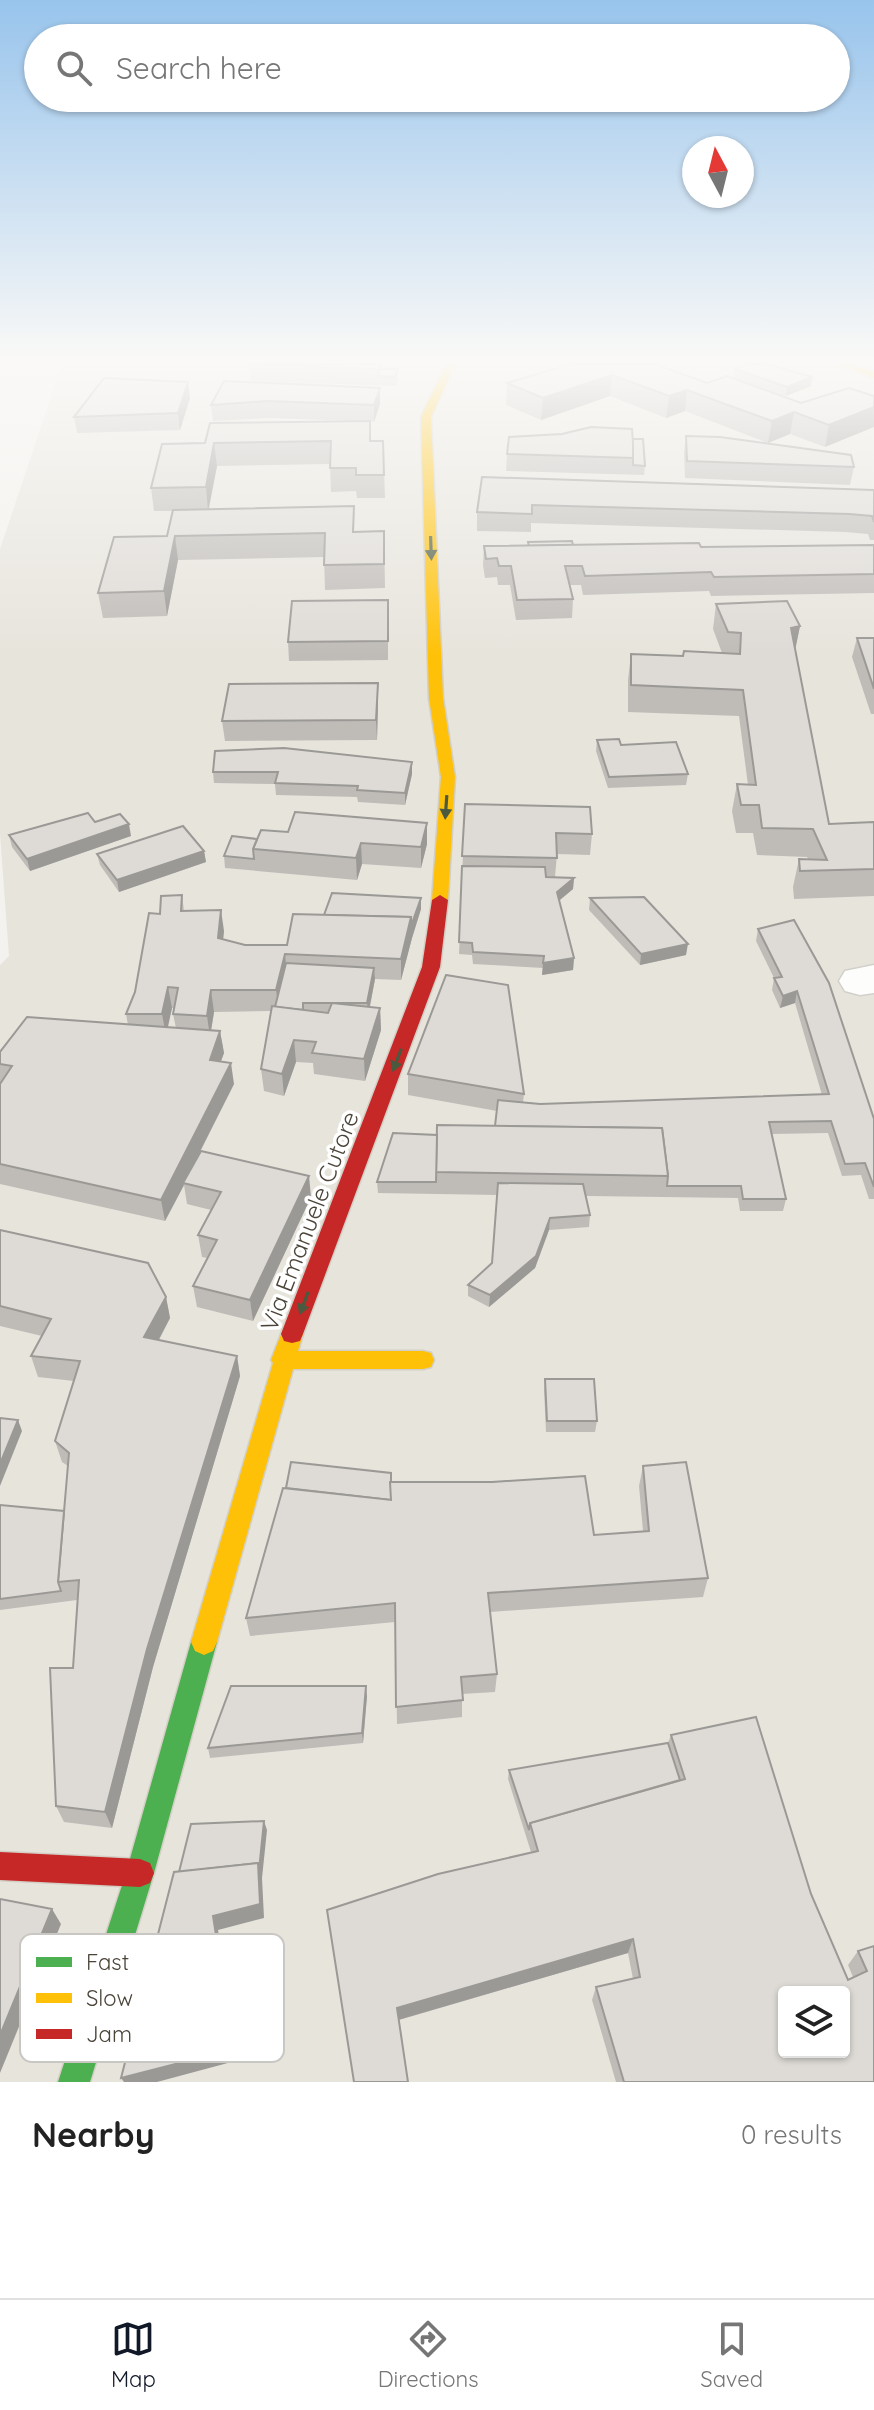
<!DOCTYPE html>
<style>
body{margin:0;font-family:Quicksand,sans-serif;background:#f2f2f2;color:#222}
.controls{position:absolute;right:24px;bottom:24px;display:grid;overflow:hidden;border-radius:8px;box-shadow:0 2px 6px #0004}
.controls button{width:72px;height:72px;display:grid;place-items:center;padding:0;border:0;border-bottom:2px solid #e0e0e0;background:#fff;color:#222;font:40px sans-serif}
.compass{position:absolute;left:682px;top:136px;width:72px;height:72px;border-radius:50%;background:#fff;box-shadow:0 2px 6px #0004;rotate:353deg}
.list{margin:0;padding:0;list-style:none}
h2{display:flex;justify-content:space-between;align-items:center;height:104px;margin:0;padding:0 32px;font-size:34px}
h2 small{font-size:26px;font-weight:400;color:#767676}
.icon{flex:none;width:44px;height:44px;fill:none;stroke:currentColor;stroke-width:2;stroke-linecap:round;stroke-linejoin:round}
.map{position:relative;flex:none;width:874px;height:2082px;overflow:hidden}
.search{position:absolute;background:#fff;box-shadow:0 2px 6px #0004;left:24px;right:24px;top:24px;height:88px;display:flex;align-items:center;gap:20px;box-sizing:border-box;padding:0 28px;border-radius:44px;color:#767676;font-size:30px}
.sheet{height:216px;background:#fff}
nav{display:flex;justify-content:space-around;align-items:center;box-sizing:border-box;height:112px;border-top:2px solid #e0e0e0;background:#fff;font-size:22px;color:#767676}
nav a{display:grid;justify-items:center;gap:4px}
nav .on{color:#111827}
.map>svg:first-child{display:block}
.residential{fill:#e7e4dc;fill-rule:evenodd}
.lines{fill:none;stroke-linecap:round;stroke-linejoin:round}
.street-casing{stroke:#d2d0cb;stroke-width:3}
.fast-casing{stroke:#d3cfc5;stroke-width:3}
.slow-casing{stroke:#d3cfc5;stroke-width:3}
.jam-casing{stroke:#d3cfc5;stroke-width:3}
.street{fill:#fdfdfc;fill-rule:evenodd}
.fast{fill:#4caf50;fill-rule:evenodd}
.slow{fill:#ffc107;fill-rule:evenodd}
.jam{fill:#c62828;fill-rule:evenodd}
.wall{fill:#bfbcb8;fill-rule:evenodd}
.shaded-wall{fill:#9b9996}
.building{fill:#dedbd6;stroke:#9b9996;stroke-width:2;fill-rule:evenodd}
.oneway{fill:#4b593e}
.labels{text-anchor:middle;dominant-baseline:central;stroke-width:7;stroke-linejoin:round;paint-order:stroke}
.street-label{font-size:24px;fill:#4b4439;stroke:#fff}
.key{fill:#fff;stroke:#c9c7c4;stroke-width:2}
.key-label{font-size:22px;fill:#4b4439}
</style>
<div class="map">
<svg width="874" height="2082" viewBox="0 0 874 2082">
<rect width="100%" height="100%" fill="#f4f2ee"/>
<path class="residential" d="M62,364H874V2082H0V965L9,956L0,834V549ZM784,1992H844V2052H784Z"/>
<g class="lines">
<g class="street-casing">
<path id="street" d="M874,965V993L860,995L845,991L839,981L845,971Z"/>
</g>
<g class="fast-casing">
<path id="fast" d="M204,1629L213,1633L217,1642L154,1873L90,2082H58L126,1873L191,1642L195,1633Z"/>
</g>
<g class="slow-casing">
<g id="slow">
<path d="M446,364H455L431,417L443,698L455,777L448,900L440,905L432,900L441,777L429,698L421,417Z"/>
<path d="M837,364H851L874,372V378Z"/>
<path d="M292,1325L300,1327L303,1334L298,1351H423L431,1353L434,1360L431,1367L423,1369H293L217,1642L213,1651L204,1655L195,1651L191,1642L273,1363L271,1360L284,1327Z"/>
</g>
</g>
<g class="jam-casing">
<g id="jam">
<path d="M440,895L448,900L440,967L303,1334L300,1341L292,1343L284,1341L281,1334L422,967L432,900Z"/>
<path d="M0,1852L140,1859L150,1863L154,1873L150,1883L140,1887L0,1880Z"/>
</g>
</g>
<use href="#street" class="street"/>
<use href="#fast" class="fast"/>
<use href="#slow" class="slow"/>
<use href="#jam" class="jam"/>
</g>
<g class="wall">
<path d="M249,364L383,369L398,378L396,386L251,381Z"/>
<path d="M571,364H662V367L707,383L801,403L849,388L825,447L790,434L768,443L685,411L666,418L610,396L541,420L506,405L507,383Z"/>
<path d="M735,369L811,386L786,396L734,378Z"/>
<path d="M224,381L380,404L374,422L370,421V441H383L385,498H357L356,491L331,492L330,464L217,466L209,509L355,531H384L385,588L325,590L324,557L178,560L167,616L103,618L98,593L167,536L172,511H154L151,488L205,443L357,421L269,418L213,421L211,405Z"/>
<path d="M190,398L180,430L77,433L74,417Z"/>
<path d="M686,436L854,467L850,485L685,478L684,453Z"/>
<path d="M633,439L645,466L644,475L506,471L507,454Z"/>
<path d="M482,477L874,490V540H870L868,534L845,532L531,523V532L477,531V512Z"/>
<path d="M528,542L573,545L701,547L874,545V593L711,596L709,591L583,595L581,585H570L573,599L572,618L516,620L510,585H498L497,577L485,578L483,565L484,546H528Z"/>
<path d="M388,600V660L289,661L288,642Z"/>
<path d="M716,604L800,626L795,649L829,824L874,822V896L794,899L793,887L799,859H808L807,857L757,855L753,833H736L732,811L737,784L748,785L739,716L628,712V680L631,654L683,656L722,653L713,629Z"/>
<path d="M857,638H874V714H871L852,657Z"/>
<path d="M378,703L377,740L225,741L222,721Z"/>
<path d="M597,740L621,745L688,774L686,785L608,788L596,751Z"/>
<path d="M412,762V774L405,805L358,802L357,797L276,795L275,784L214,783L213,772Z"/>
<path d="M465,804L592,834L590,855L557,854L555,877L574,878L573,889L559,901L574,958L573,970L542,975L543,968L473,964L472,955L459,954Z"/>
<path d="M95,822L131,836L30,871L12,847L9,835Z"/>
<path d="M257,839L427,844L421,868L362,864L357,880L225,868L224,856Z"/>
<path d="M204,851L206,862L119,892L100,865L97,854Z"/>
<path d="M182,895L184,911L224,931L223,939L245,945H287L324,915L421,909L412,938L401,980L375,979L370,1007L380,1008L381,1030L365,1081L314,1074L313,1063L296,1062L284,1096L264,1091L261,1069L271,1011L214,1012L211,1031H220L224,1053L221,1061L234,1084L195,1162L311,1197L253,1321L197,1307L193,1286L207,1258L202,1257L198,1235L211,1210L187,1204L184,1185L165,1221L0,1184V1052L128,1025L126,1014L135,992L160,914ZM172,1008H174L173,1014L176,1028L167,1027Z"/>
<path d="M590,898L686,955L640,965L589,910Z"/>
<path d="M794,920L874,1119V1199H869L861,1175L842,1176L828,1133L772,1134L786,1199L783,1211H740L738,1198L586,1196L590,1215L589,1227L549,1230L535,1268L489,1307L468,1296V1285L492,1263L497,1195L378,1193L377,1182L437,1135L495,1126L497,1111L408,1095V1074L524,1094L523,1102L540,1104L822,1095L795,1003L780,1008L772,990L774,978L756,941L758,929Z"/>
<path d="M0,1230L166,1297L170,1318L159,1340L237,1356L240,1376L153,1667L112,1828L64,1822L56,1806L73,1668L77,1600L0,1610V1505L64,1511L68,1466L62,1462L55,1441L74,1381L38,1377L31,1356L42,1336L0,1326Z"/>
<path d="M545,1379L597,1421L595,1432H546L544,1390Z"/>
<path d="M643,1466L708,1578L703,1597L490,1612L497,1674L495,1692L462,1694V1717L397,1724L395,1622L250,1636L246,1618L286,1488L391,1482L594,1535L643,1531L639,1486Z"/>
<path d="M367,1696L363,1743L210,1758L208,1748Z"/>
<path d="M671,1735L811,1894L848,1980L853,1977L848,1965L858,1951L874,1946V2082H616L592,2000L596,1987L633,1979L628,1953L399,2020L327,1910L531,1852L508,1779L509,1770L668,1743Z"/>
</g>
<g class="shaded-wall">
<path d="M379,364H383V371L378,376L377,369Z"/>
<path d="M612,375L610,396L541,420L543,398Z"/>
<path d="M812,377L811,386L786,396L787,387Z"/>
<path d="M188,382L190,398L180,430L178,413Z"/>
<path d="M380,388V404L374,422V405Z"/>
<path d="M687,390L685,411L666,418L669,396Z"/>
<path d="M874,407V427L825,447L829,425Z"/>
<path d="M794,412L790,434L768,443L772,421Z"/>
<path d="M214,443L217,466L208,511L206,487Z"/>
<path d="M175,536L178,560L167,616L164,591Z"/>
<path d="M800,626L795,651L791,628Z"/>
<path d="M378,683V703L377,740L376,720Z"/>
<path d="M412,762V774L405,805V793Z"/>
<path d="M427,823V844L421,868V847Z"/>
<path d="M129,824L131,836L30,871L27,859Z"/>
<path d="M361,843L362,864L357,880L356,858Z"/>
<path d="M204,851L206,862L119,892L117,880Z"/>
<path d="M574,878L573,889L556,903L557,892Z"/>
<path d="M421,898V909L412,938L401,980V959L411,917Z"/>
<path d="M221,910L224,931L221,959L218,938Z"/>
<path d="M688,944L686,955L640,965L641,954Z"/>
<path d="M285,954L287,975L279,1011L276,990Z"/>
<path d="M574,958L573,970L542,975L543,963Z"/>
<path d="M374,968L375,979L368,1015L367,1003Z"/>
<path d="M168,987L172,1008L166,1036L162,1014Z"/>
<path d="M211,990L214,1012L210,1037L207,1016Z"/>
<path d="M797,991L795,1003L780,1008L783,996Z"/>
<path d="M380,1008L381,1030L365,1081L364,1059Z"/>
<path d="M220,1031L224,1053L213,1082L210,1060Z"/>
<path d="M294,1040L296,1062L284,1096L282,1074Z"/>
<path d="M231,1063L234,1084L184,1183H183L184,1185L165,1221L161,1200Z"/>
<path d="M309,1176L311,1197L253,1321L250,1300Z"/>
<path d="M550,1218L549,1230L535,1268L489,1307L490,1295Z"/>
<path d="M166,1297L170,1318L149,1358L144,1337Z"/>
<path d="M237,1356L240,1376L153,1667L112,1828L105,1812L147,1649Z"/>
<path d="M18,1420L22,1431L0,1486V1464Z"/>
<path d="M366,1686L367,1696L363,1743L362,1733Z"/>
<path d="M264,1821L267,1830L262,1878L264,1918L218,1930L239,2060L157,2082H124L121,2078L213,1916L258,1863Z"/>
<path d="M52,1909L61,1924L0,2073V2035Z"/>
<path d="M633,1939L628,1953L398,2020L397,2008Z"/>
</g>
<g class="building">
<path d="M249,364H379L377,369Z"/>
<path d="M571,364H655L707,383L727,376L801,403L849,388L874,396V407L829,425L794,412L772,421L687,390L669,396L612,375L543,398L507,383Z"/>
<path d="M749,364H766L812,377L787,387L735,369Z"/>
<path d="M380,369H398L395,377L378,376Z"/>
<path d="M104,378L188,382L178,413L74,417Z"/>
<path d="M224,381L380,388L374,405L268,401L211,405Z"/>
<path d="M370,421V441H383L384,475H356V468H330L331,441L214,443L206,487L151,488L162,444L205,443L210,423Z"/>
<path d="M591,427L632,429L634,458L507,454L509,437L562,434Z"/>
<path d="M686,436L720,437L851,455L854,467L687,461Z"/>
<path d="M633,439H643L645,466L633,465Z"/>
<path d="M482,477L874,490V522L872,516L849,514L532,505V514L477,512Z"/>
<path d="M354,506L353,532L384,531V564L324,565L325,533L175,536L164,591L98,593L114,537L167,536L173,510Z"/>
<path d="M572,541L573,545L529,546L528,542Z"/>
<path d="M699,543L701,547L874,545V574L714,577L711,572L585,576L582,566H565L573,599L517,600L511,566H499L497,558L486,559L484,546Z"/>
<path d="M388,600V641L288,642L292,601Z"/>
<path d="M787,601L800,626L791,628L829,824L874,822V869L800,871L799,859L827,860L813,829L762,828L759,805H741L737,784L756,785L743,690L631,685V654L683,656L684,651L740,654L741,633L728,632L716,604Z"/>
<path d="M857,638H874V689Z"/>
<path d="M378,683L376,720L222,721L229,684Z"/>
<path d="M619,739L621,745L676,742L688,774L609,777L597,740Z"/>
<path d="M284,748L412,762L405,793L357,790L358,786L275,783L278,772H213L215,751Z"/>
<path d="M465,804L590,807L592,834L556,833L557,858L462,856Z"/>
<path d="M295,812L427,823L421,847L361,843L356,858L253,849L261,830L288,832Z"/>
<path d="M88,813L95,822L120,814L129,824L27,859L9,835Z"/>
<path d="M183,826L204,851L117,880L97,854Z"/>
<path d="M232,836L257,839L253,849L254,859L224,856Z"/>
<path d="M462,866L545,867L546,877L574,878L557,892L574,958L543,963L544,956L473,952L472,943L459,942Z"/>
<path d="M332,893L421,898L411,926V917L324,915Z"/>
<path d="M182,895L181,911L221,910L218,938L245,945H287L293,914L411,917L401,959L285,954L276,990H211L207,1016L173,1014L178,988L168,987L162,1014H126L135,992L149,913L160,914L161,896Z"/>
<path d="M644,897L688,944L641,954L590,898Z"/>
<path d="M794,920L829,983L874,1119V1187L865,1163L845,1164L831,1121L769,1122L786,1199H743L741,1186H667L668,1176L662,1128L495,1126L498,1100L540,1104L829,1094L797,991L783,996L774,978L782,977L758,929Z"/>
<path d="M286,963L374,968L367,1003H303V1010L275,1007Z"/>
<path d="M446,975L508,985L524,1094L408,1074Z"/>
<path d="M332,1003L380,1008L364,1059L312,1053L316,1042L294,1040L282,1074L261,1069L272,1006L328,1013Z"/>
<path d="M27,1017L220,1031L210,1060L231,1063L161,1200L0,1164V1084L12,1066L0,1064V1052Z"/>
<path d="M437,1125L662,1128L668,1176L436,1172Z"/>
<path d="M393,1133L437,1135L436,1182H377Z"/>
<path d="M201,1151L309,1176L250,1300L193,1286L217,1240L198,1235L221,1192L183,1183Z"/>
<path d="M498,1183L583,1184L590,1215L550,1218L536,1256L490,1295L468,1285L492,1263Z"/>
<path d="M0,1230L148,1263L166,1297L144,1337L237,1356L147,1649L105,1812L56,1806L50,1668H73L79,1580L58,1582L69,1453L55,1441L80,1361L31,1356L51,1319L0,1306Z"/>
<path d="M545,1379H594L597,1421H547Z"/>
<path d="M0,1418L18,1420L0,1464Z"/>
<path d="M291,1462L391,1473V1500L286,1488Z"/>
<path d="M686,1462L708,1578L488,1593L497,1674L461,1677L463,1700L396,1707L395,1603L246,1618L283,1488L391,1500L390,1482H492L585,1476L594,1535L649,1531L643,1466Z"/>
<path d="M0,1505L64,1511L58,1582L61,1591L0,1599Z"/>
<path d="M231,1686H366L362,1733L208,1748Z"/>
<path d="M756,1717L811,1894L848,1980L867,1971L858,1951L874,1946V2082H624L596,1987L640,1977L633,1939L397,2008L408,2082H354L327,1910L438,1874L538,1851L530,1823L685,1779L671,1735ZM784,1992H844V2052H784Z"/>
<path d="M668,1743L680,1780L530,1823L529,1830L509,1770Z"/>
<path d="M264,1821L259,1870L258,1863L179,1872L191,1824Z"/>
<path d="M258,1863L260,1904L213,1916L234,2049L121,2078L174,1872Z"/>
<path d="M0,1899L52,1909L0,2035Z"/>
</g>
<defs><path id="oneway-solid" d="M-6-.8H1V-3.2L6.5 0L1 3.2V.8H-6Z" transform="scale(2)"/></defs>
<g class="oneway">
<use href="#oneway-solid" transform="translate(431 548) rotate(88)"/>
<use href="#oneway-solid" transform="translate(446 807) rotate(94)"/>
<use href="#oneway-solid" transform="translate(397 1060) rotate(111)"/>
<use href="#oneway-solid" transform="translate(304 1303) rotate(111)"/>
</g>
<linearGradient id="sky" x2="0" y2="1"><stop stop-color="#98c4ec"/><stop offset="0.55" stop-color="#faf9f7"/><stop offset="1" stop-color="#faf9f7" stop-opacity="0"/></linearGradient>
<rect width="874" height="656" fill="url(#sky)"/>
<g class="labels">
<g class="street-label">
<text transform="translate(309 1221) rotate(-69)">Via Emanuele Cutore</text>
</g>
</g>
<rect x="20" y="1934" width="264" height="128" rx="12" class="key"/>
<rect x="36" y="1957" width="36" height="10" fill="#4caf50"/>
<rect x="36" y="1993" width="36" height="10" fill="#ffc107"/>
<rect x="36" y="2029" width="36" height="10" fill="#c62828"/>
<g class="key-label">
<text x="86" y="1970">Fast</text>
<text x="86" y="2006">Slow</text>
<text x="86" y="2042">Jam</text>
</g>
</svg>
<div class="controls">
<button><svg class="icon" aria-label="layers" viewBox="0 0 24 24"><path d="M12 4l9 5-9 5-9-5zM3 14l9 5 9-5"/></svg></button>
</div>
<svg class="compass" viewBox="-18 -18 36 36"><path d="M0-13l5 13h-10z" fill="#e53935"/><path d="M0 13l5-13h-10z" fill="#767676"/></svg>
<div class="search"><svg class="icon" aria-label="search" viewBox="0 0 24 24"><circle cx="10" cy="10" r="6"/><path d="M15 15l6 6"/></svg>Search here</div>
</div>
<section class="sheet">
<h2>Nearby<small>0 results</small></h2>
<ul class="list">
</ul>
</section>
<nav>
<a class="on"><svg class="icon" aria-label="map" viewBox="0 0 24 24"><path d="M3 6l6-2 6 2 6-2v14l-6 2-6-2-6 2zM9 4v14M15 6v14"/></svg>Map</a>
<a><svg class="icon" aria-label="directions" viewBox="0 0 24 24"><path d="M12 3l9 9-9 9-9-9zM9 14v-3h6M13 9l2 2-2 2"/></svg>Directions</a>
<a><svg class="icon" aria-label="saved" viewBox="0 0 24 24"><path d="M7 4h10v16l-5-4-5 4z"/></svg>Saved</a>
</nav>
